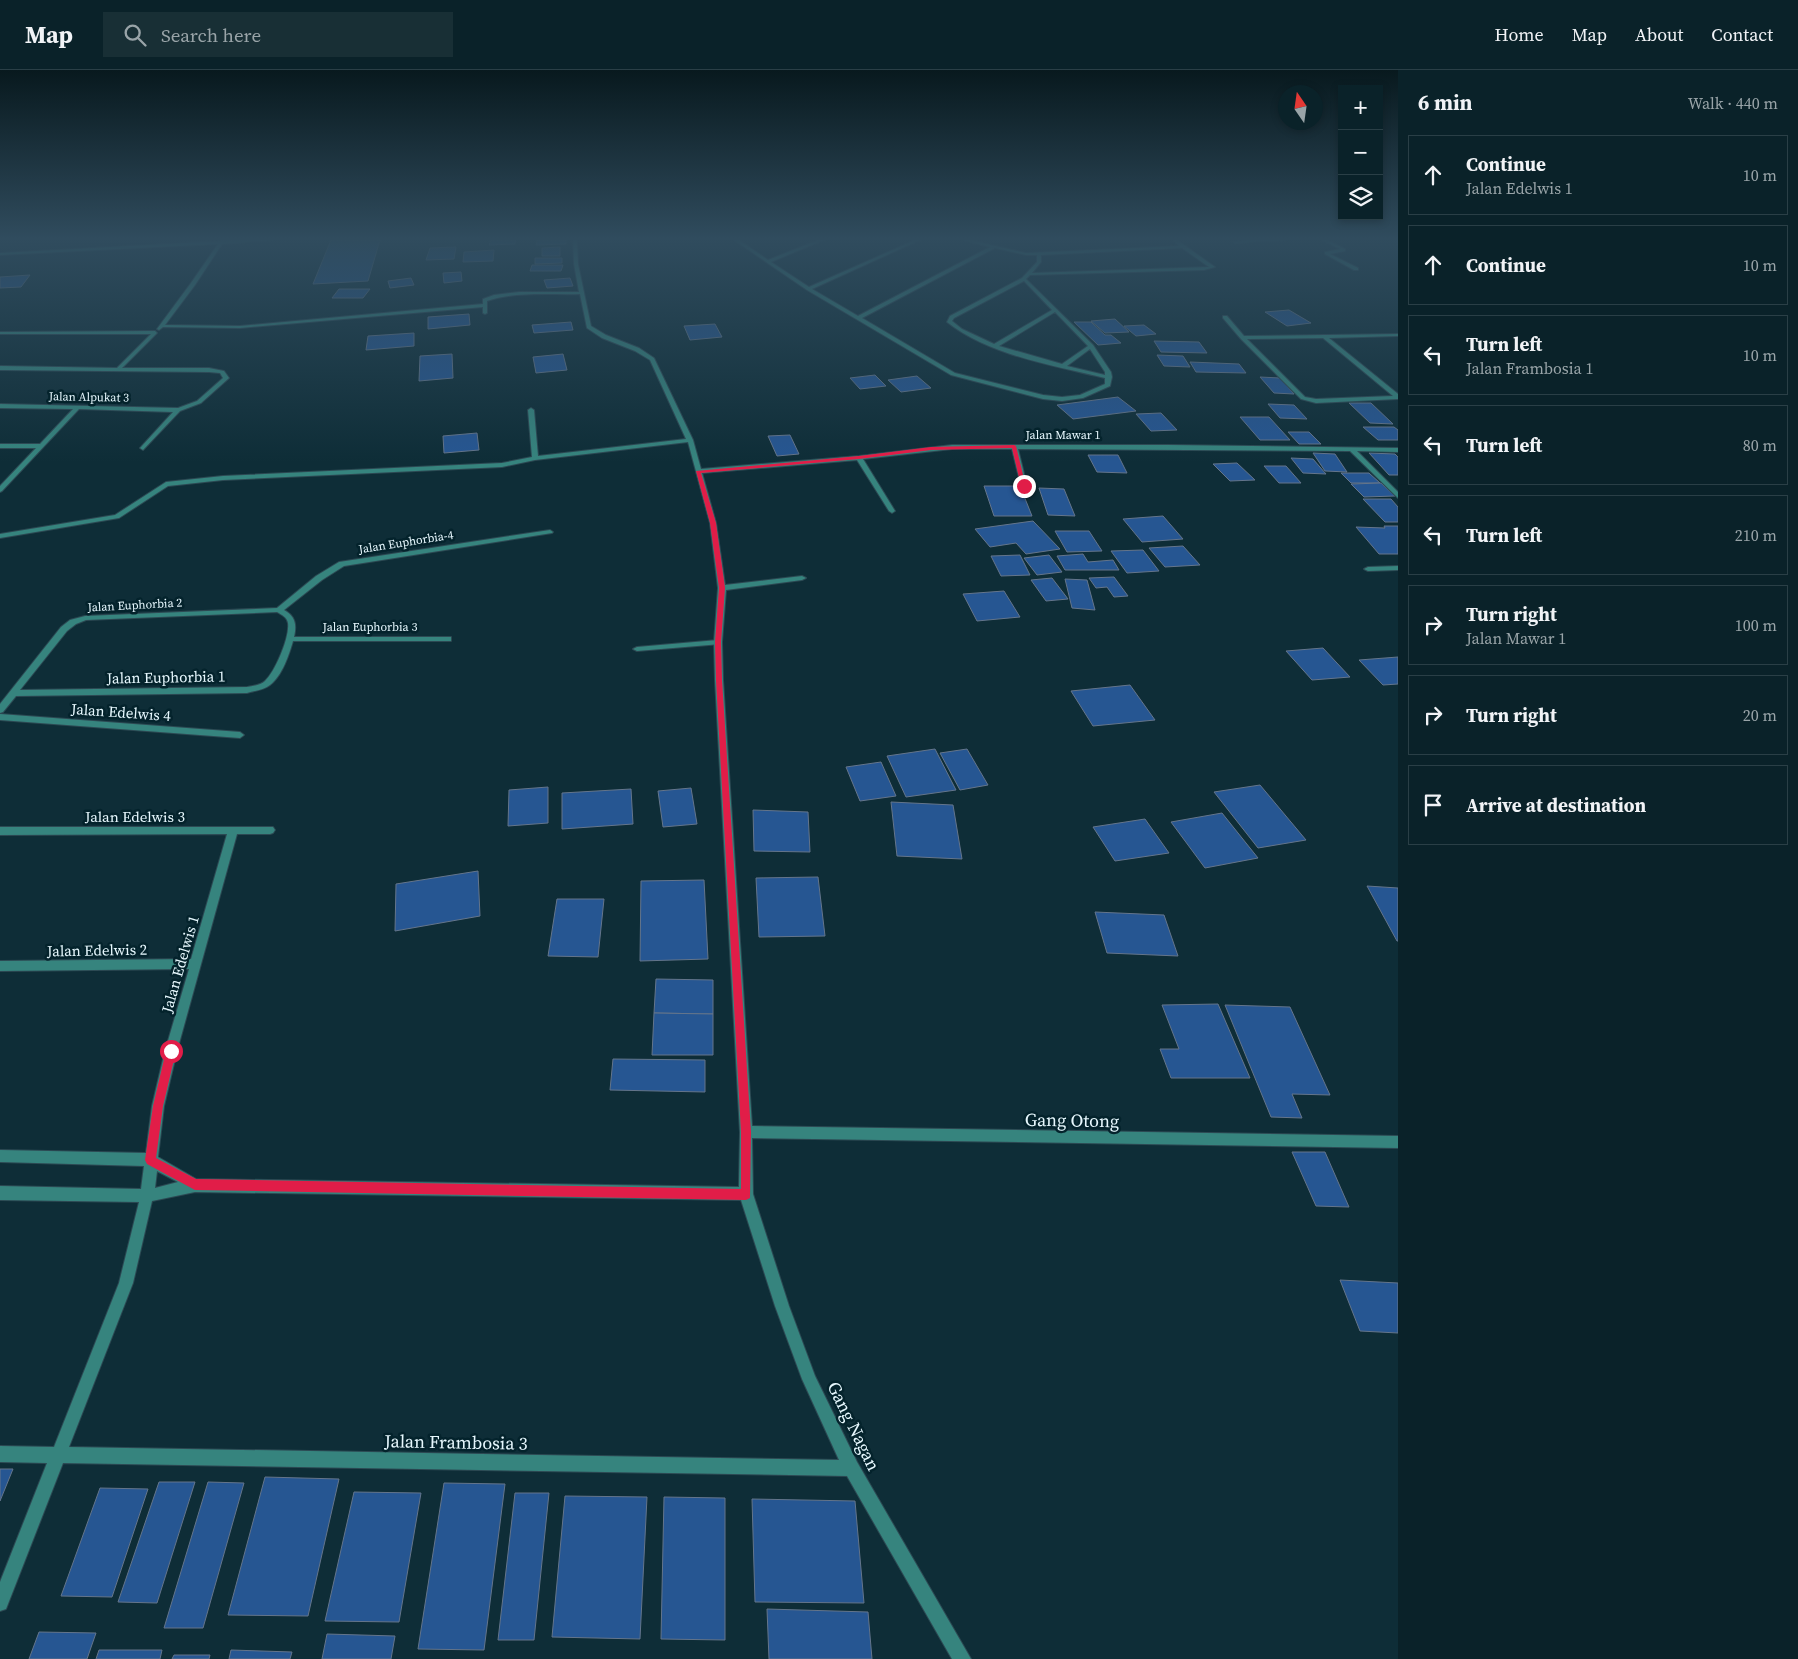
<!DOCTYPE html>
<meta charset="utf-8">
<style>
body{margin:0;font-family:"Source Serif 4",serif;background:#182f35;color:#f1f3f6}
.controls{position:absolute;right:15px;top:15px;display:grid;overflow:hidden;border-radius:0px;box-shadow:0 2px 8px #0003}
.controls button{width:45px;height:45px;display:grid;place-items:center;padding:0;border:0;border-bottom:1px solid #2a3f46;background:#0a2229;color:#f1f3f6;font:25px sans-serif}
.compass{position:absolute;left:1278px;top:15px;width:45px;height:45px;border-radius:50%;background:#0a2229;box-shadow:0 2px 8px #0003;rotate:347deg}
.stop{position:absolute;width:15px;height:15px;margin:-11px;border:4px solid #e11d48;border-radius:50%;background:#fff}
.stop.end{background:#e11d48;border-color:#fff;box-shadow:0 1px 5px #0008}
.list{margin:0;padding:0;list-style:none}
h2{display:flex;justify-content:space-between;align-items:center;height:65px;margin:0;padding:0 20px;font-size:21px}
h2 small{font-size:16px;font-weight:400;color:#99a4a8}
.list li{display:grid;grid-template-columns:32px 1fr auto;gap:15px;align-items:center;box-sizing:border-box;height:80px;margin:0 10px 10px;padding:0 10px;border:1px solid #2a3f46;border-radius:0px}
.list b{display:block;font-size:19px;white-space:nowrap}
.list p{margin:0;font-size:16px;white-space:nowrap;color:#99a4a8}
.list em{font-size:16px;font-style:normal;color:#99a4a8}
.icon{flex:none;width:28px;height:28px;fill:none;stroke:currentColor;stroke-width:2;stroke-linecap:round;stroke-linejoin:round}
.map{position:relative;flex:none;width:1398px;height:1589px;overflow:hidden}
header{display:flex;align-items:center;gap:30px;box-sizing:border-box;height:70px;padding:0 25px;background:#0a2229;border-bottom:1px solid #2a3f46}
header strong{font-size:24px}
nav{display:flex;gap:28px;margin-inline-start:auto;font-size:18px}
.search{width:350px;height:45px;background:#182f35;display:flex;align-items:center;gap:12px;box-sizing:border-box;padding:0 18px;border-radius:0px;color:#99a4a8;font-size:19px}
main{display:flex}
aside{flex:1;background:#0a2229}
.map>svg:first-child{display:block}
.building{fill:#265692;stroke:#64758b}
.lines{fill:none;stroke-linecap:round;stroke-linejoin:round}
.service-casing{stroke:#2c4953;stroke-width:2}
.minor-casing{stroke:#2c4953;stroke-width:2}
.service{fill:#36847e;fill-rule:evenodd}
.minor{fill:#36847e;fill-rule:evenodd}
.route{fill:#e11d48}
.labels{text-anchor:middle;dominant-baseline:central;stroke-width:5;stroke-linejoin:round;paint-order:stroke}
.far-street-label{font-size:12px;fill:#e7f8fe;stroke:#04232c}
.street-label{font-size:15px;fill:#e7f8fe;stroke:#04232c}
.near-street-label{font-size:18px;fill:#e7f8fe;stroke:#04232c}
</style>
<header>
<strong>Map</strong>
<div class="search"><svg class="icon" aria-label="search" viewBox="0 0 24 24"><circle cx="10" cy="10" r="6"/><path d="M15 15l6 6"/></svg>Search here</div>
<nav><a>Home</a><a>Map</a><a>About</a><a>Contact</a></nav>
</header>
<main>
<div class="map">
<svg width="1398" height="1589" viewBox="0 0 1398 1589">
<rect width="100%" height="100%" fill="#0e2d37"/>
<g class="building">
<path d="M331,170H380L368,211L313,214Z"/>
<path d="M491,170H516L515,174L489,175Z"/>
<path d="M537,170H566V174L536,175Z"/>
<path d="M456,177L454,189L426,190L430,178Z"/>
<path d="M560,177V186H542V178Z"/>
<path d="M494,180L493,191L463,192L464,182Z"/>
<path d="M535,188H562V193L535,194Z"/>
<path d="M532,195H563L561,201H530Z"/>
<path d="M461,202L462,211L444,213L443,203Z"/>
<path d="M30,205L21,217L0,218V207Z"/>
<path d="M411,208L414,215L390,218L388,211Z"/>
<path d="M570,208L573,216L547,218L544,210Z"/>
<path d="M339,219H370L363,228H332Z"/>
<path d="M1289,240L1311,253L1287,256L1265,242Z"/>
<path d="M469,244L470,255L428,259V247Z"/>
<path d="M1115,249L1129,262L1105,263L1091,251Z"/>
<path d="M571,252L573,260L534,263L532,255Z"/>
<path d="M1074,252H1091L1105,265H1111L1121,273L1098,275Z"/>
<path d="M715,254L722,267L690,270L684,256Z"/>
<path d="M1144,255L1156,264L1136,266L1124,256Z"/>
<path d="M414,263V276L366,280L368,266Z"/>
<path d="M1154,271L1199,272L1207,283L1161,282Z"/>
<path d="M452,284L453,308L419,311L420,286Z"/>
<path d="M563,284L567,300L536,303L533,287Z"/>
<path d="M1157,285L1183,286L1190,297L1164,296Z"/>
<path d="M1190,292L1239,294L1246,303L1196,302Z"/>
<path d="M875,305L886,316L860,319L850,308Z"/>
<path d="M917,306L931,318L901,322L888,310Z"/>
<path d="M1260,307L1280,308L1294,324L1274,323Z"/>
<path d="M1118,327L1136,341L1073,349L1057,335Z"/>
<path d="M1349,333H1371L1393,354L1370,353Z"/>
<path d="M1268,334L1294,335L1307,349L1280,348Z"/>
<path d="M1161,343L1177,360L1151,361L1136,344Z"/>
<path d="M1240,347H1269L1290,370H1260Z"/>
<path d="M1363,357H1394L1398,360V370H1378Z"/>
<path d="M1288,362H1309L1321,374H1299Z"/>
<path d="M477,363L479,380L444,383L443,366Z"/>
<path d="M790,365L799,384L777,386L768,366Z"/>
<path d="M1313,383L1335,384L1347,402L1325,401Z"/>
<path d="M1369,383L1395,384L1398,387V405H1389Z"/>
<path d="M1088,385H1118L1127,403L1097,402Z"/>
<path d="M1291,388L1313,389L1326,404L1303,403Z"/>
<path d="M1237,393L1255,410L1230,411L1213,394Z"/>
<path d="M1264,396H1286L1301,413H1279Z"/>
<path d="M1341,403H1369L1380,413H1351Z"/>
<path d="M1381,413L1395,426L1364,427L1351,414Z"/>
<path d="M984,416H1020L1032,446H994Z"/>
<path d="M1039,418L1064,419L1075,446L1048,445Z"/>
<path d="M1363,429H1391L1398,437V452H1385Z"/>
<path d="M1163,446L1183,469L1142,472L1123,449Z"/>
<path d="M1033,451L1060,479L1026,484L1016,473L990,477L975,459Z"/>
<path d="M1384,456H1398V484H1379L1356,457L1385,458Z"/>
<path d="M1055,461H1089L1102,481L1067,482Z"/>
<path d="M1183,476L1200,495L1165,497L1149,478Z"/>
<path d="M1143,480L1159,501L1127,503L1111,481Z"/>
<path d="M1083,484L1088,492L1113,490L1119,500H1065L1057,486Z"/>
<path d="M1020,485L1030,505L1001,506L991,486Z"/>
<path d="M1049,485L1062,502L1037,505L1024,488Z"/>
<path d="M1114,507L1128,526L1114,527L1107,517L1096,518L1089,508Z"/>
<path d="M1052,508L1068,529L1046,531L1031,510Z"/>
<path d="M1065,509L1087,510L1095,540L1072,538Z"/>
<path d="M1004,521L1020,547L977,551L963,524Z"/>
<path d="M1323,578L1350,607L1312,610L1286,581Z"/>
<path d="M1398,587V614L1383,615L1359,590Z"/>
<path d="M1130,615L1155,650L1093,656L1071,621Z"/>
<path d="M935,679L956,720L906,727L887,686Z"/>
<path d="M967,679L988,715L960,720L940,683Z"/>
<path d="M881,692L896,726L860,731L846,697Z"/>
<path d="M1260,715L1306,770L1258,778L1214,722Z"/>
<path d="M548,717V753L508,756L509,720Z"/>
<path d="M691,718L697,754L663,757L658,721Z"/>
<path d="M631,719L633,754L562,759V723Z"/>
<path d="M891,732L953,735L962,789L897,786Z"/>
<path d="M753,740L808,742L810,782L754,781Z"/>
<path d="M1222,743L1258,788L1205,798L1171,752Z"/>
<path d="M1145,749L1169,783L1115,791L1093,757Z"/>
<path d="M478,801L480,846L395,861L396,814Z"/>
<path d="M818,807L825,866L759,867L756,808Z"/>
<path d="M704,810L708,889L640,891L641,811Z"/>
<path d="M1367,816L1398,818V871H1397Z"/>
<path d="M557,829H604L598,887L548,886Z"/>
<path d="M1095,842L1164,845L1178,886L1107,883Z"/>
<path d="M656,909L713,910V944L654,943Z"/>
<path d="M1218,934L1250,1008H1171L1160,979H1179L1162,935Z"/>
<path d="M1225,935L1290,937L1330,1025L1292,1024L1302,1048L1271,1047Z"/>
<path d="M654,943L713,944V985H652Z"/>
<path d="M613,989L705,990V1022L610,1020Z"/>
<path d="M1292,1082H1325L1349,1137L1316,1136Z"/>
<path d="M1340,1210L1398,1213V1263L1360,1261Z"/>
<path d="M0,1399H13L0,1431Z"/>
<path d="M265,1407L339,1409L308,1546L228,1545Z"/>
<path d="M159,1412H195L157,1533L118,1532Z"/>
<path d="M208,1412L244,1413L203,1558H164Z"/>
<path d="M444,1413L505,1414L484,1580L418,1579Z"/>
<path d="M100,1418L148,1419L112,1527L61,1526Z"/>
<path d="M354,1422L421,1423L399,1552L325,1551Z"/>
<path d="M515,1423H549L534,1570H498Z"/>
<path d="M565,1426L647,1427L640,1569L552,1567Z"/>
<path d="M664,1427L725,1428V1570L661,1569Z"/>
<path d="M752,1429L855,1431L864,1533L755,1532Z"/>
<path d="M767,1539L868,1542L872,1589H769Z"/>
<path d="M39,1562L96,1563L87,1589H29Z"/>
<path d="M327,1564L395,1566L391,1589H322Z"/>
<path d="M99,1580H162L160,1589H96Z"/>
<path d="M231,1580L292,1582L290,1589H229Z"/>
<path d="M174,1585H210L209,1589H172Z"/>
</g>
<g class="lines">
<g class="service-casing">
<path id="service" d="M718,570H721V574L637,581L633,579L637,577Z"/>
</g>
<g class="minor-casing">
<g id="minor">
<path d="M221,170H272L222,174L195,215L165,255L240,256L483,234V229L494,225L519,222H579L574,194L573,170H577L578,194L591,256L606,265L639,278L654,288L693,370L701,399L859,386L952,375H1169L1398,378V382L1357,381L1398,422V428L1350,381L1018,379L1027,416L1024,418L1021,416L1012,379H952L863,389L895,441L892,443L889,441L857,390L702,403L716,453L725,515L802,506L806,508L802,510L726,520L722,572L723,610L752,1056L1398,1066V1078L752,1068L753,1124L789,1236L815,1306L857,1392L971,1589H952L847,1406L63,1393L6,1539L0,1541V1512L47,1393L0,1392V1376L54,1377L119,1213L139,1132L0,1130V1116L141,1119L144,1096L0,1092V1080L146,1083L152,1036L165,981L189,899L0,901V891L191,889L227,764L0,765V757H273L275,760L273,763L270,764H237L177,981L164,1036L158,1087L196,1109L739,1117L740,1062L715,610L714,572L718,518L710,453L688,372L535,390L502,397L223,410L168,416L119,448L0,468V464L115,445L166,412L223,406L502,393L532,387L528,340L531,338L534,340L538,386L686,369L650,290L635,281L602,268L587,258L580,224C550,225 517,221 487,231V243L485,244L483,243V237L240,258L163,257L159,260L157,259L191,213L218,174L0,185V183L220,171ZM157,1101L178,1112L155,1118ZM195,1122L741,1130L775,1236L802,1309L839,1390L69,1377L133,1213L152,1131Z"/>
<path d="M734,170H739L768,190L818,170H824L771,192L809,217L915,170H920L812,219L858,246L990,177L962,170H970L1026,183L1179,176L1173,170H1177L1215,197L1204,200L1030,205L1026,209L1093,275L1111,302L1112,307L1110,316L1083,328L1062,331L1043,329L951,305L807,220ZM995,178L1026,185H1037V192L1022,208L950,246L947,252C988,285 1055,296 1105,308V314L1080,325L1062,327L1043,325L955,303L862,248ZM1182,178L1209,197L1032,203L1041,192V185ZM1024,211L1052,240L994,274L962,259L952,251L954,248ZM1055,242L1088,276L1062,294L999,276ZM1090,279L1105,302V305L1067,296Z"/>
<path d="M1253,170H1286L1235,173L1233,172Z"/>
<path d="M1322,170H1327L1345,179V181L1330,184L1358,198V200H1354L1325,184V182L1340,179Z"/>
<path d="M1223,246H1227L1244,266L1398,264V266L1329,268L1398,324V329L1316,333L1301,329L1241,269L1223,248ZM1323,268L1393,326L1316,329L1305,327L1247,269Z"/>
<path d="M155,261L157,263L122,298H209L224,301L229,308L201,333L180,341L143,380L140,378L141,377L173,342L79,339L2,421L0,422V416L36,378H0V374H40L73,339L0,338V334L178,338L197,331L223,308L220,303L209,302L0,300V296L117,298L151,264H0V262Z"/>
<path d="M550,460L553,462L552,463L344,496L322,510L284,540C295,546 297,554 294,567H451V571H293C289,585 282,606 270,615C264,620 254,621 247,623L16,626L3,642L0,643V634L61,557L70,550L85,546L277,538L316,506L339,492ZM277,542C282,545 287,547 288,553C290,567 275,602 265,611C261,615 253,616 247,617L20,620L67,561L76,554L86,550Z"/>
<path d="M1398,496V500L1368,501L1364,499L1368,497Z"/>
<path d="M0,644L240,662L244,665L240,668L0,650Z"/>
</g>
</g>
<use href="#service" class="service"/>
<use href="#minor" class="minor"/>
</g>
<linearGradient id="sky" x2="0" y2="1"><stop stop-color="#08191e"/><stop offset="0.43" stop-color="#304c5e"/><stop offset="1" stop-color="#304c5e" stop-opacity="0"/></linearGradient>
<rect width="1398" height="392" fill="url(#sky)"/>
<path class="route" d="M1014,375L1016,376L1026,417L1021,416L1012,378L931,380L859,389L701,403L716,453L725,518L721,572L722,610L751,1062L750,1128L746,1130L195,1120L147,1094L145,1090L153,1036L166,981L171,977L176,981L163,1036L156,1088L196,1109L741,1119V1062L716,610L715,572L719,518L710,453L696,401L859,386L931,377Z"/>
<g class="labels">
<g class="far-street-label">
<text transform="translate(89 327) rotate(1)">Jalan Alpukat 3</text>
<text x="1063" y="365">Jalan Mawar 1</text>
<text transform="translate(406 472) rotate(-9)">Jalan Euphorbia-4</text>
<text transform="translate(135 535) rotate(-3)">Jalan Euphorbia 2</text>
<text x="370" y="557">Jalan Euphorbia 3</text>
</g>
<g class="street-label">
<text transform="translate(166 607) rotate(-1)">Jalan Euphorbia 1</text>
<text transform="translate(121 642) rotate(4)">Jalan Edelwis 4</text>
<text x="135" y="746">Jalan Edelwis 3</text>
<text transform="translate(97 880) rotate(-1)">Jalan Edelwis 2</text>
<text transform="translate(180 894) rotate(-74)">Jalan Edelwis 1</text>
</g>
<g class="near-street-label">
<text transform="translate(1072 1050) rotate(1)">Gang Otong</text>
<text transform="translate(854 1356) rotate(64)">Gang Nagan</text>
<text transform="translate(456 1372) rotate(1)">Jalan Frambosia 3</text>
</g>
</g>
</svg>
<div class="controls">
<button>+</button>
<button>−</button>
<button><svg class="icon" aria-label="layers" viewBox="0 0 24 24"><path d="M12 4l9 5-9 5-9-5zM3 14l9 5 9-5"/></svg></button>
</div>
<svg class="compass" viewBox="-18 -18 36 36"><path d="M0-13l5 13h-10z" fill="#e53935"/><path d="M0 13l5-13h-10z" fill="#99a4a8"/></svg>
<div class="stop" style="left:171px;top:981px"></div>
<div class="stop end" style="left:1024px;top:416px"></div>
</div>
<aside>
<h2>6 min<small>Walk · 440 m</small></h2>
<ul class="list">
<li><svg class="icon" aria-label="ahead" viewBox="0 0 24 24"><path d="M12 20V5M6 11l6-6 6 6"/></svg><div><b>Continue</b><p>Jalan Edelwis 1</p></div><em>10 m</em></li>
<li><svg class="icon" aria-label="ahead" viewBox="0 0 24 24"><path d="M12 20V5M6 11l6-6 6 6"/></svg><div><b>Continue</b></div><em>10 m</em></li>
<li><svg class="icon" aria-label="left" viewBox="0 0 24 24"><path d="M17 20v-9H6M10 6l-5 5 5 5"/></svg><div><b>Turn left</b><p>Jalan Frambosia 1</p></div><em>10 m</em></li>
<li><svg class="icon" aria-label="left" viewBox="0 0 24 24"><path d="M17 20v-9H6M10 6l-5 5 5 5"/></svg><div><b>Turn left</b></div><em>80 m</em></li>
<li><svg class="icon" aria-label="left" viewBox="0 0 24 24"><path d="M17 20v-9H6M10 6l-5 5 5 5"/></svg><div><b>Turn left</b></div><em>210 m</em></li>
<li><svg class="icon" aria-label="right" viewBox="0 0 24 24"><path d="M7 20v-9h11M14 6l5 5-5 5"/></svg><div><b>Turn right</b><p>Jalan Mawar 1</p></div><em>100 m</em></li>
<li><svg class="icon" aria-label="right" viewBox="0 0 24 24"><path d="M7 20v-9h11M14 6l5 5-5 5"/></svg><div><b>Turn right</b></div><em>20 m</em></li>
<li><svg class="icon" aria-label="arrive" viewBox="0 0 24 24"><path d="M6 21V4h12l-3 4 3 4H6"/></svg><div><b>Arrive at destination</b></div></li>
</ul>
</aside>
</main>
